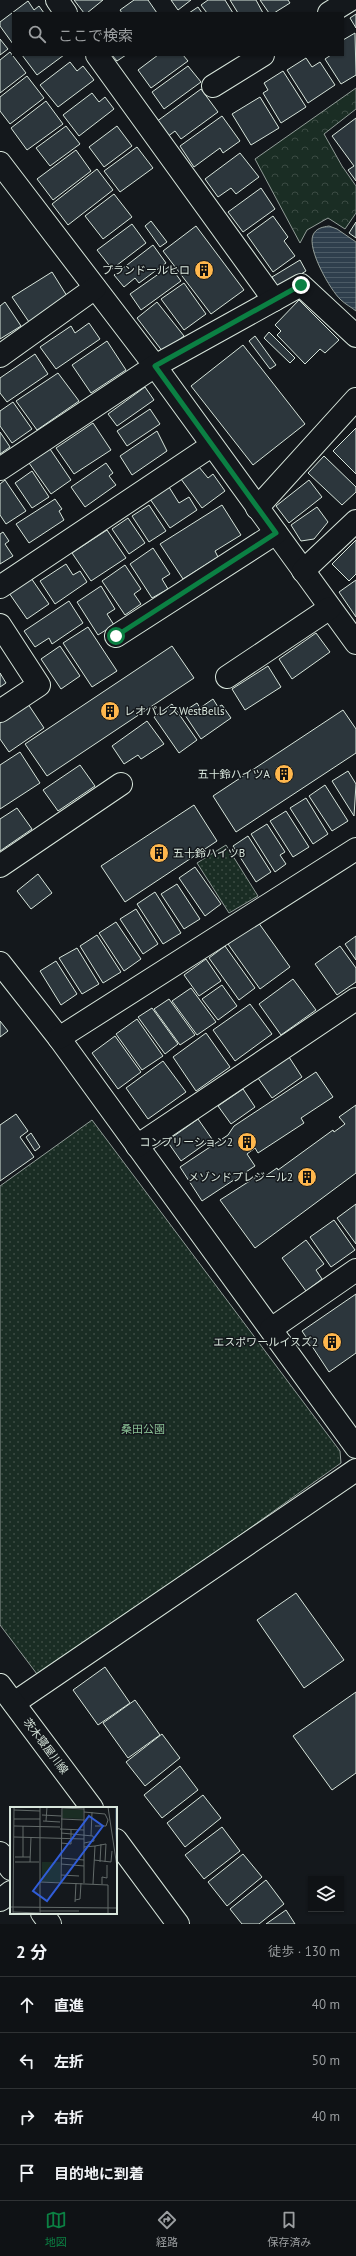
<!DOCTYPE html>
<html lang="ja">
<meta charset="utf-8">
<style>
body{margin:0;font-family:"PT Sans","Noto Sans JP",sans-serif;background:#181b1e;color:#f1f3f6}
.controls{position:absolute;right:12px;bottom:12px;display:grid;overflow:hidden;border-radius:0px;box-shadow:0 1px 3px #0004}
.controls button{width:36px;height:36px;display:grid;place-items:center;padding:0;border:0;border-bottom:1px solid #2f3234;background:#0f1215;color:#f1f3f6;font:20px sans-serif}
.stop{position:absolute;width:12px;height:12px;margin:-9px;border:3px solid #0b8043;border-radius:50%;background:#fff}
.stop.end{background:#0b8043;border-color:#fff;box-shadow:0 1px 4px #0008}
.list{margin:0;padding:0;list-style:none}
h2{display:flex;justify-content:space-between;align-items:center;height:52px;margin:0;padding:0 16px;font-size:17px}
h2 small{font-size:13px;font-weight:400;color:#9b9ea0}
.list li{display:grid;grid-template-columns:26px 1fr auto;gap:12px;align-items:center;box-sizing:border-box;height:56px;padding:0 16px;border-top:1px solid #2f3234}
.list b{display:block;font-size:15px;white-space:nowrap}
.list em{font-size:13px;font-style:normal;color:#9b9ea0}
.icon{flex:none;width:22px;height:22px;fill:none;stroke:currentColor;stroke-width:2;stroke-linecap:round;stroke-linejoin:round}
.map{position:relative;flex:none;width:356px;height:1924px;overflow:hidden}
.search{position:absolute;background:#0f1215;box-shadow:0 1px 3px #0004;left:12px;right:12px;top:12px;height:44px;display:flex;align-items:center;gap:10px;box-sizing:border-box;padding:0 14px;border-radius:0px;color:#9b9ea0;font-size:15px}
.sheet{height:276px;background:#0f1215}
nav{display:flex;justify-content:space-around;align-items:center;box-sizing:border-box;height:56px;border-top:1px solid #2f3234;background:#0f1215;font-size:11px;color:#9b9ea0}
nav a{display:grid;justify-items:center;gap:2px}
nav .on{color:#0b8043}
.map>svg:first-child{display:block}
.forest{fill:url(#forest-crowns);stroke:#939e99}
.park{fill:url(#park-dots);stroke:#939e99}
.water{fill:url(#water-rules);stroke:#939e99}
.building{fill:#2c363c;stroke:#d8e6dc}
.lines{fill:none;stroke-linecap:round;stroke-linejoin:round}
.minor-casing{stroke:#d8e6dc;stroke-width:24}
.major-casing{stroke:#d8e6dc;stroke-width:24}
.minor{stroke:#14181c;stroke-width:22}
.major{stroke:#14181c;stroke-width:22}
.route{stroke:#0b8043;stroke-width:5}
.labels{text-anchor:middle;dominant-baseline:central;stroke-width:3;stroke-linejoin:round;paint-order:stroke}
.poi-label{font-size:11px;fill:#d8e6dc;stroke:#14181c;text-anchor:end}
.park-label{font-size:11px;fill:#8ac095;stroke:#14181c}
.street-label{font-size:11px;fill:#d8e6dc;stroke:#14181c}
.inset-road{fill:none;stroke:#626a69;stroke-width:1}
.view{fill:#305dd8;fill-opacity:0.15;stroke:#305dd8;stroke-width:2}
.inset-edge{fill:none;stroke:#d8e6dc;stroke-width:2}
</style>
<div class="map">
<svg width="356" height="1924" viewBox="0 0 356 1924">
<defs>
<pattern id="forest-crowns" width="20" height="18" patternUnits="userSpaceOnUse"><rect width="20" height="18" fill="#1a2d24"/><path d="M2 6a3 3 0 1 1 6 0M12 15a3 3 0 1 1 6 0" fill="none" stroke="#3b4b43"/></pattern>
<pattern id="park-dots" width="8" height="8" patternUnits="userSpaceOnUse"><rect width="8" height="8" fill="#1a2d24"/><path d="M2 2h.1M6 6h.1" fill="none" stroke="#3b4b43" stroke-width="1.8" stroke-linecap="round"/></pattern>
<pattern id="water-rules" width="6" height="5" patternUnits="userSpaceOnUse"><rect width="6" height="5" fill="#2f3f4d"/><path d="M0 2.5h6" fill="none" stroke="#4c5b66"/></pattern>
</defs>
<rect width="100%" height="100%" fill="#14181c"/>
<path class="forest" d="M356,88V109L324,134L342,166L356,186V213L345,229L328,218L307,230L300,243L255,159Z"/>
<g class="park">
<path d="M226,845L258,896L229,913L197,863Z"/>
<path d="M92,1120L340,1451L341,1463L40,1678L0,1625V1186Z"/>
</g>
<path class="water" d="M329,226L337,229L356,242V311C351,307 345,304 341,300C330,290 307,249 313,235C316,228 323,227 329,226Z"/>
<g class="building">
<path d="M74,0H103L87,13H84Z"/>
<path d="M134,0H148L157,13H122L120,10Z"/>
<path d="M171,0H191L178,10Z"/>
<path d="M208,0H225L233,13H207L201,5Z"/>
<path d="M230,0H256L263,13H238Z"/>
<path d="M260,0H288L290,3L274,13H269Z"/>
<path d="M28,1L34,10L39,6L44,13H13V44L0,26V22Z"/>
<path d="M198,7L202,13H189Z"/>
<path d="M356,14V28L350,18Z"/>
<path d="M355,33L356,75L341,84L325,59L331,55H343V40Z"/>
<path d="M0,39L8,49L0,55Z"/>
<path d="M10,52L26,73L0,93V60Z"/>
<path d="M22,55H64L37,75Z"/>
<path d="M112,55H126L117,61Z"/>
<path d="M158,55H183L188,61L151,88L138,70Z"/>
<path d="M306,58L312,67L320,62L335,85L308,103L287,70Z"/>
<path d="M70,62L77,71L83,66L94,80L58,107L40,85Z"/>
<path d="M188,66L201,82L164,109L152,92Z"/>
<path d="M283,71L306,107L281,123L263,93L268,90L264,83Z"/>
<path d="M27,76L44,98L10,124L0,111V97Z"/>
<path d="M201,89L218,112L181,139L175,131L167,137L156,122Z"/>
<path d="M92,93L99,102L105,97L114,109L79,136L63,115Z"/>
<path d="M260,97L279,128L251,145L232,114Z"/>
<path d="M46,101L63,124L27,150L11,128Z"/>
<path d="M222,116L240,141L223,153L220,148L194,167L180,146Z"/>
<path d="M356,118V181L348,170L354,166L332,136Z"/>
<path d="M66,126L80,144L50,166L36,148Z"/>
<path d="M117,126L132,146L104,167L89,147Z"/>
<path d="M137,147L153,168L120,192L104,171Z"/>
<path d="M76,150L91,171L53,200L37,179Z"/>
<path d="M240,153L259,177L236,194L231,188L218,197L205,179Z"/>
<path d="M97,169L113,190L68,225L52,204Z"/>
<path d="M261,188L275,209L243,232L228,212Z"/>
<path d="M114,194L132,217L103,239L85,216Z"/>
<path d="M273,216L288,237L284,241L295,256L273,272L247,235Z"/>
<path d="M151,221L167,242L160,247L145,226Z"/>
<path d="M356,222V238L349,233Z"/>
<path d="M132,224L146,243L112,269L97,250Z"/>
<path d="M196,226L244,290L211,314L163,251Z"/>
<path d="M153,245L166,263L139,283L135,278L124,287L114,275Z"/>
<path d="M300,260L306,271L278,288L272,277Z"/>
<path d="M170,266L181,281L141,310L130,294Z"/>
<path d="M52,272L67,296L29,322L12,297Z"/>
<path d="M184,283L206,314L184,330L161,299Z"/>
<path d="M299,300L339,340L325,353L320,349L305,364L277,335L281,331L275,325Z"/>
<path d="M5,302L21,326L0,339V306Z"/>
<path d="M157,302L184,336L163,352L137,318Z"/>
<path d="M89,323L100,339L56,369L40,347L71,326L75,333Z"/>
<path d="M269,332L295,358L290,363L264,338Z"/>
<path d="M255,336L276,365L270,369L249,341Z"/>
<path d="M107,341L126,370L91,393L72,365Z"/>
<path d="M243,345L305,424L253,465L191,386Z"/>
<path d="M35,354L48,374L7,402L0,393V378Z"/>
<path d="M58,373L79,401L37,430L16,401Z"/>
<path d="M145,387L154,400L117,426L108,414Z"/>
<path d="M13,402L32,429L12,443L0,426V411Z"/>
<path d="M150,409L160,424L127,446L117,431Z"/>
<path d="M93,423L111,450L74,474L56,448Z"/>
<path d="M356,428V474L333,451Z"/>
<path d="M157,431L167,451L132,475L120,456Z"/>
<path d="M0,432L10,447L0,454Z"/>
<path d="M50,449L71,480L51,494L29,463Z"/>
<path d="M324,456L356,487V492L342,505L308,473Z"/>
<path d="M106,463L113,473L109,476L116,485L85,507L71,487Z"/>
<path d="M199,467L208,478L213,474L225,491L202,508L181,479Z"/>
<path d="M32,471L49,497L32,508L15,483Z"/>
<path d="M5,480L26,511L6,524L0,515V484Z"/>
<path d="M309,480L322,497L289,523L276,506Z"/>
<path d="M169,487L179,503L189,497L197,510L170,528L150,499Z"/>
<path d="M55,499L62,509L59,511L64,520L29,543L16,524Z"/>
<path d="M149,505L166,531L149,542L132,516Z"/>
<path d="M222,505L241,535L215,551L218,557L183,579L160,544Z"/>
<path d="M317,507L328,522L314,539L301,541L291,525Z"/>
<path d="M128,518L145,543L129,554L112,529Z"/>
<path d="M107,530L126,558L91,581L72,553Z"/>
<path d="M3,532L9,541L5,544L13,556L0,564V534Z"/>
<path d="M356,540V574L349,581L332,564Z"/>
<path d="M153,548L170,574L162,579L168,589L152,598L130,564Z"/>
<path d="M66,564L73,575L80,571L87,582L55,604L40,581Z"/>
<path d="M125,565L141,589L134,594L141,604L125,615L102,581Z"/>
<path d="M31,578L49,604L27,619L9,593Z"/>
<path d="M356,580V617L339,592Z"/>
<path d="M101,586L115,609L107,614L114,625L98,635L77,602Z"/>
<path d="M69,601L83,623L52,644L49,638L35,647L24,631Z"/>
<path d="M88,627L117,671L92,687L63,643Z"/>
<path d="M316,633L330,652L292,679L279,659Z"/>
<path d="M60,646L80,676L61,689L41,659Z"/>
<path d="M172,646L194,678L47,776L25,744Z"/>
<path d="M268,666L281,687L245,710L232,689Z"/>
<path d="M0,673L6,683L0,687Z"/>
<path d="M213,699L218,707L222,705L231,718L201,739L183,712L197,703L200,708Z"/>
<path d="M28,704L44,728L9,752L0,739V723Z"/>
<path d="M172,704L197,740L179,753L154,717Z"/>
<path d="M343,710L356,729V753L236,832L213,796Z"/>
<path d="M147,721L164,744L141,759L138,755L124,764L112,746Z"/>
<path d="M20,752L40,783L0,809V765Z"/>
<path d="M80,765L95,786L58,811L43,790Z"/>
<path d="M348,771L356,784L354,816L332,781Z"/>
<path d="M325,785L348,821L332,831L309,796Z"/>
<path d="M306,798L328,834L313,844L290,808Z"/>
<path d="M194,805L217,841L125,902L101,866Z"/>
<path d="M17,808L32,829L0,851V819Z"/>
<path d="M286,811L309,847L293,857L270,821Z"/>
<path d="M267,824L285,852L280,855L286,864L275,872L251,834Z"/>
<path d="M248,836L271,872L256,882L233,846Z"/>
<path d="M195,867L221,904L205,916L179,878Z"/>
<path d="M38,874L52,893L31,909L17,891Z"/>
<path d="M177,884L200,919L184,929L161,894Z"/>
<path d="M155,892L181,933L163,944L137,904Z"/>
<path d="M136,909L158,944L143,954L120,919Z"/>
<path d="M116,922L141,959L124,971L99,933Z"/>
<path d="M258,922L290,967L260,989L228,944Z"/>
<path d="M97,935L121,972L103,983L80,946Z"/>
<path d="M356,936V960L345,944Z"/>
<path d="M225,946L255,988L239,1000L209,958Z"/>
<path d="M340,946L356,968V982L337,995L315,964Z"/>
<path d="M77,948L99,984L82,994L59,958Z"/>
<path d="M206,959L221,981L199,996L184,975Z"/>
<path d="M56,961L77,994L61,1005L40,971Z"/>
<path d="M293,979L316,1010L281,1035L259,1004Z"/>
<path d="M222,985L237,1006L218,1020L202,999Z"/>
<path d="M191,988L216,1022L197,1035L172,1001Z"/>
<path d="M169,999L195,1035L180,1045L154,1009Z"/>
<path d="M250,1004L272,1034L235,1061L213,1030Z"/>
<path d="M152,1008L178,1044L165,1054L138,1017Z"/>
<path d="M137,1019L163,1056L142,1070L116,1034Z"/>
<path d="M0,1021L8,1031L0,1037Z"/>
<path d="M206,1033L230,1067L196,1091L173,1057Z"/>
<path d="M115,1036L141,1072L118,1089L92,1053Z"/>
<path d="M289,1057L302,1077L272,1098L258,1078Z"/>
<path d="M163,1061L186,1092L148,1119L126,1088Z"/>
<path d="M316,1072L333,1097L301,1118L304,1123L258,1153L255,1148L247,1154L255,1166L202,1201L180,1167L228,1135L234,1126Z"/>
<path d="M243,1089L255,1107L231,1124L218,1106Z"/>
<path d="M356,1105V1173L255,1248L220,1200L259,1175L261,1179L277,1168L278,1170L333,1130L334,1132L345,1124L339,1117Z"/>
<path d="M16,1114L28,1131L20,1137L34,1157L0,1181V1125Z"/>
<path d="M198,1119L212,1139L181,1161L167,1141Z"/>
<path d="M31,1133L40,1147L35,1151L26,1137Z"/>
<path d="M356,1204V1244L337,1218Z"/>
<path d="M334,1220L355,1250L331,1267L310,1237Z"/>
<path d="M306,1240L324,1264L316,1270L322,1279L306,1291L282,1258Z"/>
<path d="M356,1294V1353L329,1372L302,1331Z"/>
<path d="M296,1593L344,1660L304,1688L257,1620Z"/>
<path d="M105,1667L130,1703L98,1725L73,1690Z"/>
<path d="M356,1692V1773L332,1790L293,1736Z"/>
<path d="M135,1700L160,1735L128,1758L103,1723Z"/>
<path d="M162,1734L180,1758L145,1786L126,1762Z"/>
<path d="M180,1766L198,1790L162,1818L144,1795Z"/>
<path d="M203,1795L221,1818L185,1847L167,1823Z"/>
<path d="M222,1827L240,1851L204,1879L185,1855Z"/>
<path d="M243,1854L262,1877L227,1906L208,1882Z"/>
<path d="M266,1880L284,1904L259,1924H242L230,1909Z"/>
<path d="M286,1910L295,1924H266Z"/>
</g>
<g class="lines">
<g class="minor-casing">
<g id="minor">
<path d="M57,0L66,13"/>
<path d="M329,13L350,0"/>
<path d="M97,55L274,300"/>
<path d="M213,86L263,55"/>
<path d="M0,163L155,366L356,643"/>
<path d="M0,356L95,288"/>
<path d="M0,469L155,366L301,285L356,336"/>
<path d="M257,508L356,399"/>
<path d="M303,571L356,521"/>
<path d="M0,587L211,446"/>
<path d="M0,625L39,685L0,711"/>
<path d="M116,636L276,533"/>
<path d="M227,677L330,608"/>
<path d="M0,866L121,784"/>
<path d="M0,963L59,1038L356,1447"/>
<path d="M59,1038L356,849"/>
<path d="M137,1146L356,999"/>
<path d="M271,1329L356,1270"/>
<path d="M14,1703L356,1470"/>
<path d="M0,1853L11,1869"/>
<path d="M0,1900L11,1892"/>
<path d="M42,1913L50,1924"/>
</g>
</g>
<g class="major-casing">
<g id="major">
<path d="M0,1685L92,1808"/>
<path d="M116,1840L178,1924"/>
</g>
</g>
<use href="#minor" class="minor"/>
<use href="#major" class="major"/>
</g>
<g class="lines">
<path class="route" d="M116,636L276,533L155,366L301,285"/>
</g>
<defs>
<g id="building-disc" transform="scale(1)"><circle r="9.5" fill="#ffb74d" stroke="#14181c"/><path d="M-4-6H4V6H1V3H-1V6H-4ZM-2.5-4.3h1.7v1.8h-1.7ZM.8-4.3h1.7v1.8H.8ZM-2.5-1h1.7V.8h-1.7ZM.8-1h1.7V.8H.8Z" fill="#111"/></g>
</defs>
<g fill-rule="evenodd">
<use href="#building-disc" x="204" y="270"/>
<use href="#building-disc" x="110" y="711"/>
<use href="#building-disc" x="284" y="774"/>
<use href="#building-disc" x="159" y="853"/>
<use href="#building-disc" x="247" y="1142"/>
<use href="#building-disc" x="307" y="1177"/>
<use href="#building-disc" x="332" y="1342"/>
</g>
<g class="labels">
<g class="poi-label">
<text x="190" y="270">プランドールヒロ</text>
<text x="124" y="711" text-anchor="start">レオパレスWestBells</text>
<text x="270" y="774">五十鈴ハイツA</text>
<text x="173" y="853" text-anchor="start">五十鈴ハイツB</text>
<text x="233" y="1142">コンプリーション2</text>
<text x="293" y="1177">メゾンドプレジール2</text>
<text x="318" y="1342">エスポワールイスズ2</text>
</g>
<g class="park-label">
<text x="143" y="1429">桑田公園</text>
</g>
<g class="street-label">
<text transform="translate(46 1746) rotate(53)">茨木寝屋川線</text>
</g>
</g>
<g transform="translate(10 1807)">
<rect width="107" height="107" fill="#14181c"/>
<path d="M32,55H50V75H32Z" fill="#1a2d24"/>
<path d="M53,2L73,3V12L52,11Z" fill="#1a2d24"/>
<path d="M105,0H107V45L105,27Z" fill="#2f3f4d"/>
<path class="inset-road" d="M74,0V76M98,0L107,60M52,1L74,2M4,3L30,4M74,5L95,7L98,13L96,19H85M32,8L51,9M4,12H30M51,12L74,13M33,14L50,15M36,14L37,0M4,19L50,20M50,22L74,23M51,26L83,29L84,34L74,36M81,29L82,5M4,30L74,32M51,36L61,37V23M85,39L96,37L95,55M74,40L85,39L83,77M5,50H20M13,50V19M51,51L74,53M84,53L101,55L102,44M5,55H29M20,55L21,30M90,55L91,37M51,57L74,59M51,68L69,69M30,75L98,78V107M51,76L52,0M92,77V70L97,71V58M65,93L70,92L71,76M65,95L66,76M0,100L107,101M30,104H69M3,105L29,106M3,107L4,0M30,107V0"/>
<path class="view" d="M79,9L93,19L37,94L23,84Z"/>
<rect width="107" height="107" class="inset-edge"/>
</g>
</svg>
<div class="controls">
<button><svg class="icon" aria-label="layers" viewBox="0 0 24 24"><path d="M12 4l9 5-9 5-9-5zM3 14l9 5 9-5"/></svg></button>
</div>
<div class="stop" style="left:116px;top:636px"></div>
<div class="stop end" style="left:301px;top:285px"></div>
<div class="search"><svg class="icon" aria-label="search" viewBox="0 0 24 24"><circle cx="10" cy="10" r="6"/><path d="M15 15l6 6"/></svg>ここで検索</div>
</div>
<section class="sheet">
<h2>2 分<small>徒歩 · 130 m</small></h2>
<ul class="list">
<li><svg class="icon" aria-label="ahead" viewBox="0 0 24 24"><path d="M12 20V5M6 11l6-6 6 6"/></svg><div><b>直進</b></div><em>40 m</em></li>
<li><svg class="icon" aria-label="left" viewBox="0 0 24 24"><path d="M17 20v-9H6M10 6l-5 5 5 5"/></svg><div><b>左折</b></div><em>50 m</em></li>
<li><svg class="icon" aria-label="right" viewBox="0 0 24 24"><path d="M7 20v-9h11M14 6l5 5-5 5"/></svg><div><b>右折</b></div><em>40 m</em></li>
<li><svg class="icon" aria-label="arrive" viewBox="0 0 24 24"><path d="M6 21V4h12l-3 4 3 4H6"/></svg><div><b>目的地に到着</b></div></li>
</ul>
</section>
<nav>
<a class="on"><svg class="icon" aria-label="map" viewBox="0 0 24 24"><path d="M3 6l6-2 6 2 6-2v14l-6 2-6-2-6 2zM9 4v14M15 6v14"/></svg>地図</a>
<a><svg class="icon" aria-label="directions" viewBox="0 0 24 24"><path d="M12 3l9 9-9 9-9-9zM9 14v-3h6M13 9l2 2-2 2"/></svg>経路</a>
<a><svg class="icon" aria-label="saved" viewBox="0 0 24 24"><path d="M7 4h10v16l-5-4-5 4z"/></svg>保存済み</a>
</nav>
